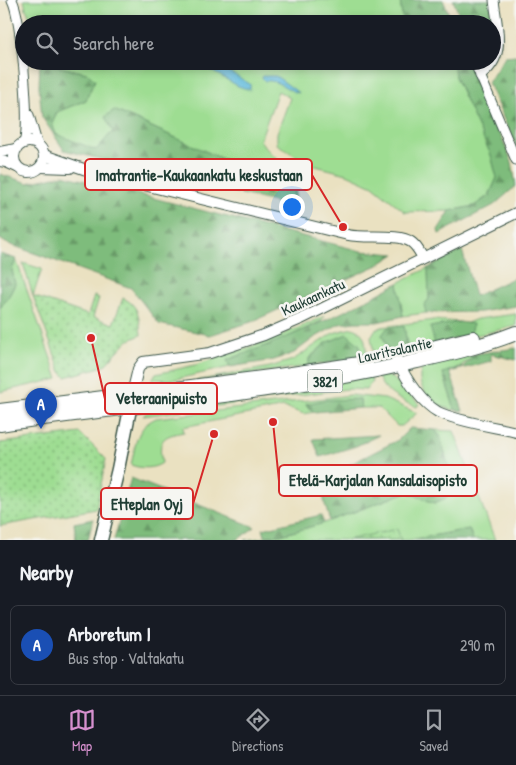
<!DOCTYPE html>
<meta charset="utf-8">
<style>
body{margin:0;font-family:"Patrick Hand",sans-serif;background:#20242c;color:#f1f3f6}
.you{position:absolute;left:291px;top:206px;width:18px;height:18px;margin:-12px;border:4px solid #fff;border-radius:50%;background:#1a73e8;box-shadow:0 0 0 8px #1a73e833}
.badge{display:grid;place-items:center;width:32px;height:32px;border-radius:50%;background:#d690ce;color:#fff;font-size:16px;font-weight:700}
.pin{position:absolute;translate:-50% -41px;filter:drop-shadow(0 1px 2px #0008)}
.pin::after{content:'';position:absolute;top:26px;width:18px;height:15px;background:inherit;clip-path:polygon(0 0,100% 0,50% 100%)}
.list{margin:0;padding:0;list-style:none}
h2{display:flex;justify-content:space-between;align-items:center;height:65px;margin:0;padding:0 20px;font-size:21px}
h2 small{font-size:16px;font-weight:400;color:#9ea1a6}
.list li{display:grid;grid-template-columns:32px 1fr auto;gap:15px;align-items:center;box-sizing:border-box;height:80px;margin:0 10px 10px;padding:0 10px;border:1px solid #363941;border-radius:8px}
.list b{display:block;font-size:19px;white-space:nowrap}
.list p{margin:0;font-size:16px;white-space:nowrap;color:#9ea1a6}
.list em{font-size:16px;font-style:normal;color:#9ea1a6}
.icon{flex:none;width:28px;height:28px;fill:none;stroke:currentColor;stroke-width:2;stroke-linecap:round;stroke-linejoin:round}
.map{position:relative;flex:none;width:516px;height:540px;overflow:hidden}
.search{position:absolute;background:#171b24;box-shadow:0 2px 8px #0003;left:15px;right:15px;top:15px;height:55px;display:flex;align-items:center;gap:12px;box-sizing:border-box;padding:0 18px;border-radius:28px;color:#9ea1a6;font-size:19px}
.sheet{height:155px;background:#171b24}
nav{display:flex;justify-content:space-around;align-items:center;box-sizing:border-box;height:70px;border-top:1px solid #363941;background:#171b24;font-size:14px;color:#9ea1a6}
nav a{display:grid;justify-items:center;gap:2px}
nav .on{color:#d690ce}
.map>svg:first-child{display:block}
.grass{fill:#9edd92;stroke:#5e8d63}
.forest{fill:url(#forest-firs);stroke:#4e7c58}
.park{fill:url(#park-dots);stroke:#5e8d63}
.water{fill:#5db9db;stroke:#3e7b88}
.lines{fill:none;stroke-linecap:round;stroke-linejoin:round}
.minor-casing{stroke:#3d5649;stroke-width:11}
.tertiary-casing{stroke:#3d5649;stroke-width:12}
.secondary-casing{stroke:#3d5649;stroke-width:15}
.primary-casing{stroke:#3d5649;stroke-width:16}
.minor{stroke:#fff;stroke-width:9}
.tertiary{stroke:#fff;stroke-width:10}
.secondary{stroke:#fff;stroke-width:12}
.primary{stroke:#fff;stroke-width:14}
.labels{text-anchor:middle;dominant-baseline:central;stroke-width:5;stroke-linejoin:round;paint-order:stroke}
.shield{fill:#f6f6f2;stroke:#60746d;stroke-width:1}
.shield-label{font-size:14px;font-weight:bold;fill:#1f3d34}
.street-label{font-size:15px;fill:#1f3d34;stroke:#f6f6f2}
.leader{fill:none;stroke:#d62828;stroke-width:2}
.callout-dot{fill:#d62828;stroke:#f6f6f2;stroke-width:2}
.callout{fill:#f6f6f2;stroke:#d62828;stroke-width:2}
.callout-label{font-size:16px;text-anchor:middle;font-weight:bold;fill:#1f3d34}
</style>
<div class="map">
<svg width="516" height="540" viewBox="0 0 516 540">
<defs>
<pattern id="forest-firs" width="22" height="20" patternUnits="userSpaceOnUse" patternTransform="scale(1.25)"><rect width="22" height="20" fill="#7ebc7c"/><path d="M5 1l3.5 6h-7zM16 11l3.5 6h-7z" fill="#679a66"/></pattern>
<pattern id="park-dots" width="8" height="8" patternUnits="userSpaceOnUse" patternTransform="scale(1.25)"><rect width="8" height="8" fill="#9edd92"/><path d="M2 2h.1M6 6h.1" fill="none" stroke="#80b478" stroke-width="1.8" stroke-linecap="round"/></pattern>
</defs>
<rect width="100%" height="100%" fill="#f6f6f2"/>
<filter id="ink" filterUnits="userSpaceOnUse"><feTurbulence type="fractalNoise" baseFrequency=".02" numOctaves="2"/><feDisplacementMap in="SourceGraphic" scale="10" xChannelSelector="R" yChannelSelector="G"/><feConvolveMatrix kernelMatrix="1 2 1 2 8 2 1 2 1" color-interpolation-filters="sRGB"/></filter>
<filter id="wash" filterUnits="userSpaceOnUse"><feTurbulence type="fractalNoise" baseFrequency=".0096" numOctaves="4" result="noise"/><feDisplacementMap in="SourceGraphic" scale="20" xChannelSelector="R" yChannelSelector="G"/><feGaussianBlur stdDeviation="1.12" result="paint"/><feColorMatrix in="noise" values="0 0 0 0 0 0 0 0 0 0 0 0 0 0 0 0 0 1.4 0 .05"/><feComposite in="paint" operator="in"/></filter>
<g filter="url(#wash)">
<rect width="100%" height="100%" fill="#eae1c1"/>
<g class="grass">
<path d="M24,0H400L402,17L409,24H33L26,9Z"/>
<path d="M51,61H450L454,67L455,77L491,155L497,178L489,195L474,206L450,211L405,212L373,186L347,174L308,164L277,144V133L290,98L278,91L260,140L265,147L297,179L296,192L114,110L113,131L96,151L56,134L52,124L57,112L86,100L87,73L60,67Z"/>
<path d="M16,259L58,379L0,392V308L10,294L15,284L12,270Z"/>
<path d="M23,263L42,269L33,296Z"/>
<path d="M428,268L429,299L425,305L426,313L403,316L398,283Z"/>
<path d="M516,314V326L473,336L469,335L467,323L477,319Z"/>
<path d="M325,316L321,321L277,342L228,360L230,367L172,380L152,379L156,374L195,365L268,341Z"/>
<path d="M433,320L460,322L431,327L435,344L408,350L404,326L382,335L390,353L374,356L371,337L375,330L382,327Z"/>
<path d="M352,328C367,331 365,345 367,358L361,359L347,334L326,343L309,358V366L195,381L270,367L293,360L333,333Z"/>
<path d="M475,354L461,366L443,373L455,410C436,408 411,387 423,367Z"/>
<path d="M383,374C398,379 408,393 419,404L417,407C403,402 380,391 378,375Z"/>
<path d="M370,376L372,382L366,390L348,389L330,391L143,416L147,412Z"/>
<path d="M351,395L385,399L417,413L402,426H397L379,408H361L360,399L306,405L314,412L304,414L284,407L183,427L184,432C161,436 158,440 162,463C154,469 141,469 131,465C136,445 135,428 156,418Z"/>
<path d="M435,430L454,431L495,540H473L469,529L410,540H245L281,535L324,523L407,492L434,503L455,494L440,436Z"/>
</g>
<g class="forest">
<path d="M400,0H443L453,24H409L402,17Z"/>
<path d="M453,0H490L497,46L492,55V24H463Z"/>
<path d="M516,55V147L488,83L505,56Z"/>
<path d="M40,61H51L60,67L87,73L95,80L86,100L57,112L52,124L56,134L96,150L113,131L105,117L114,110L296,192L294,207L64,150L42,117L39,87Z"/>
<path d="M450,61H469L512,162L516,186L494,205L439,234L438,230L450,211L474,206L489,196L497,178L491,155L455,77L454,67Z"/>
<path d="M0,174L28,183L63,175L361,251L395,254L378,265L251,322L210,335L159,324L131,288L6,243L0,239Z"/>
<path d="M462,250L475,296L516,277V306L481,312L426,313L424,305L429,299L428,268Z"/>
<path d="M0,254L16,259L12,270L15,284L10,294L0,308Z"/>
<path d="M398,283L403,316L377,322H355L339,324L314,338L294,353L274,360L230,367L227,360C286,339 344,314 398,283Z"/>
<path d="M460,322L473,324L469,335L435,344L430,327Z"/>
<path d="M404,326L408,350L390,353L382,335L387,328Z"/>
<path d="M347,334L360,345V358L309,366V359L326,343Z"/>
<path d="M516,348V360L491,354V361L450,372L463,411L455,410L443,373L463,367L475,354Z"/>
<path d="M360,399L361,408L314,412L305,404L324,400Z"/>
<path d="M410,428L435,430L440,436L456,494L434,503L407,492L330,521C324,501 317,487 335,472L398,440Z"/>
<path d="M379,435L356,446L320,457L313,439Z"/>
<path d="M131,478L146,484L255,527L237,540H114Z"/>
<path d="M321,515L324,523L281,535L265,536L263,529Z"/>
<path d="M93,519L88,540H76L74,523Z"/>
<path d="M469,529L473,540H410Z"/>
</g>
<g class="park">
<path d="M33,296L88,315L94,296L99,298L93,317L113,324L123,298C140,306 139,318 141,335L127,341L104,366L66,377L61,372Z"/>
<path d="M80,433L106,459L96,509L0,526V443Z"/>
<path d="M397,529L401,540H347Z"/>
</g>
<g class="water">
<path d="M194,61H211L250,84V90L238,86Z"/>
<path d="M263,76H276L299,93C287,91 279,79 265,81L262,78Z"/>
</g>
</g>
<g filter="url(#ink)">
<g class="lines">
<g class="minor-casing">
<g id="minor">
<path d="M12,0C21,16 31,126 24,142"/>
<path d="M474,61L516,160"/>
<path d="M480,76C508,57 497,28 494,0"/>
<path d="M29,115L37,143"/>
</g>
</g>
<g class="tertiary-casing">
<g id="tertiary">
<circle cx="29" cy="157" r="15"/>
<path d="M0,152L16,149"/>
<path d="M44,155L95,173L348,235C366,239 398,233 411,242C417,246 420,253 423,258"/>
<path d="M0,161L6,162L17,167"/>
<path d="M41,167L70,168"/>
<path d="M396,358C405,377 419,401 438,412C456,421 495,427 516,432"/>
<path d="M132,394L138,369L143,362L210,353L264,335L301,319L516,213"/>
</g>
</g>
<g class="secondary-casing">
<path id="secondary" d="M101,540L118,469L132,399"/>
</g>
<g class="primary-casing">
<g id="primary">
<path d="M424,350L473,338"/>
<path d="M0,411L278,376L366,363"/>
<path d="M0,424C133,405 268,394 400,365C439,356 478,348 516,333"/>
</g>
</g>
<use href="#minor" class="minor"/>
<use href="#tertiary" class="tertiary"/>
<use href="#secondary" class="secondary"/>
<use href="#primary" class="primary"/>
</g>
</g>
<g class="labels">
<rect class="shield" x="307.5" y="369.5" width="35" height="23" rx="4"/>
<g class="shield-label">
<text x="325" y="381">3821</text>
</g>
<g class="street-label">
<text transform="translate(313 297) rotate(-25)">Kaukaankatu</text>
<text transform="translate(395 350) rotate(-12)">Lauritsalantie</text>
</g>
</g>
<path class="leader" d="M343 227L312 175M91 338L105 399M273 422L279 481M214 434L193 504"/>
<g class="callout-dot">
<circle cx="343" cy="227" r="5"/>
<circle cx="91" cy="338" r="5"/>
<circle cx="273" cy="422" r="5"/>
<circle cx="214" cy="434" r="5"/>
</g>
<g class="callout">
<rect x="85" y="159" width="227" height="31" rx="5"/>
<rect x="105" y="383" width="112" height="31" rx="5"/>
<rect x="279" y="465" width="198" height="31" rx="5"/>
<rect x="101" y="488" width="92" height="31" rx="5"/>
</g>
<g class="callout-label">
<text x="199" y="181">Imatrantie-Kaukaankatu keskustaan</text>
<text x="161" y="404">Veteraanipuisto</text>
<text x="378" y="486">Etelä-Karjalan Kansalaisopisto</text>
<text x="147" y="510">Etteplan Oyj</text>
</g>
</svg>
<div class="you"></div>
<div class="pin badge" style="left:41px;top:429px;background:#1a4fb4">A</div>
<div class="search"><svg class="icon" aria-label="search" viewBox="0 0 24 24"><circle cx="10" cy="10" r="6"/><path d="M15 15l6 6"/></svg>Search here</div>
</div>
<section class="sheet">
<h2>Nearby<small></small></h2>
<ul class="list">
<li><span class="badge" style="background:#1a4fb4">A</span><div><b>Arboretum I</b><p>Bus stop · Valtakatu</p></div><em>290 m</em></li>
</ul>
</section>
<nav>
<a class="on"><svg class="icon" aria-label="map" viewBox="0 0 24 24"><path d="M3 6l6-2 6 2 6-2v14l-6 2-6-2-6 2zM9 4v14M15 6v14"/></svg>Map</a>
<a><svg class="icon" aria-label="directions" viewBox="0 0 24 24"><path d="M12 3l9 9-9 9-9-9zM9 14v-3h6M13 9l2 2-2 2"/></svg>Directions</a>
<a><svg class="icon" aria-label="saved" viewBox="0 0 24 24"><path d="M7 4h10v16l-5-4-5 4z"/></svg>Saved</a>
</nav>
